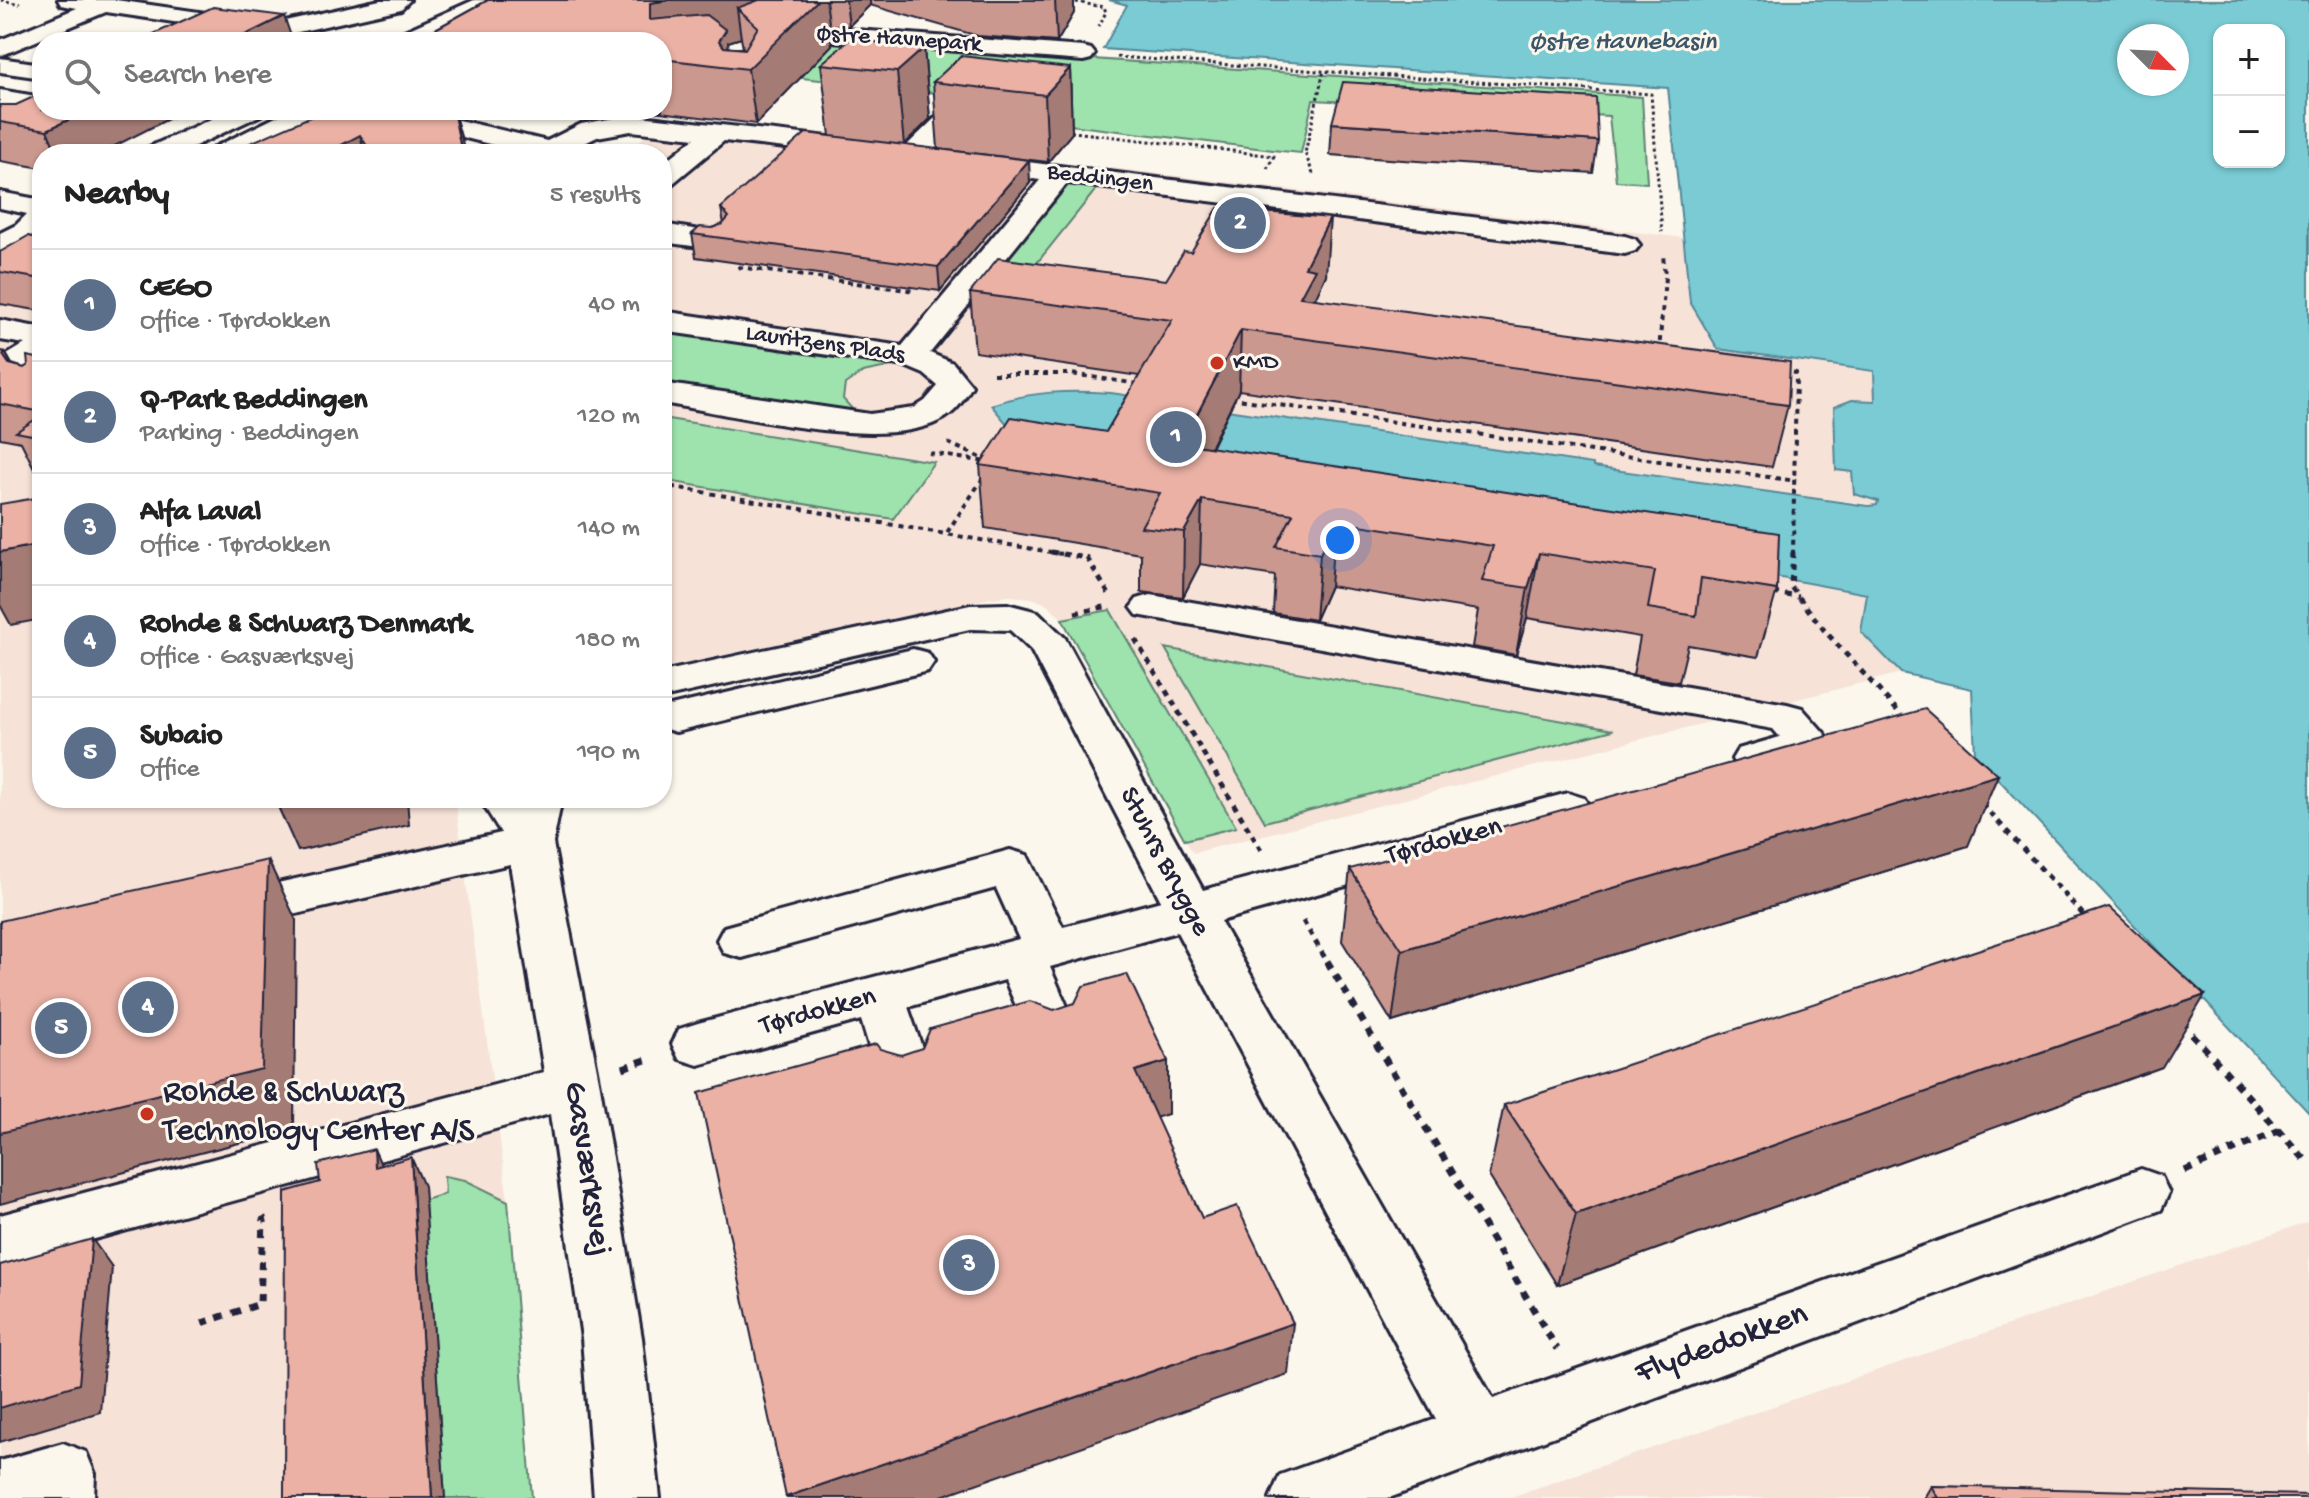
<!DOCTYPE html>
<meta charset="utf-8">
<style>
body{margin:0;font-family:"Gochi Hand",sans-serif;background:#f2f2f2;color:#222}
.controls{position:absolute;right:24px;top:24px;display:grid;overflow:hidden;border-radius:16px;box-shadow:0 2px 6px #0004}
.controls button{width:72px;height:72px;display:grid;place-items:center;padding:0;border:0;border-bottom:2px solid #e0e0e0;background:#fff;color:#222;font:40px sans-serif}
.compass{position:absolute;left:2117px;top:24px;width:72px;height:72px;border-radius:50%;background:#fff;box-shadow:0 2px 6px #0004;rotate:114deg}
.you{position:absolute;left:1340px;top:540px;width:28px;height:28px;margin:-20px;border:6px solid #fff;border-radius:50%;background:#1a73e8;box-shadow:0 0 0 12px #1a73e833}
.badge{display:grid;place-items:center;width:52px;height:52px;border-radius:50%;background:#c8321e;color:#fff;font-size:26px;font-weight:700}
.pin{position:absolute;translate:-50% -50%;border:4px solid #fff;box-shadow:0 2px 8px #0006}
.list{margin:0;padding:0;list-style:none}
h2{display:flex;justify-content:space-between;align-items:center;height:104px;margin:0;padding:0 32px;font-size:34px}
h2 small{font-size:26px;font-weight:400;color:#767676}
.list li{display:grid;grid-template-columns:52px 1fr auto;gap:24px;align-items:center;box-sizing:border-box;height:112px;padding:0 32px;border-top:2px solid #e0e0e0}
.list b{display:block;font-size:30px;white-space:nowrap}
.list p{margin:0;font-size:26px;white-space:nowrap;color:#767676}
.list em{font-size:26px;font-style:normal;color:#767676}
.icon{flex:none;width:44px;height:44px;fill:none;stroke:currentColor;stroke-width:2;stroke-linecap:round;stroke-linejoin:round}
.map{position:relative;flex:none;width:2309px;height:1498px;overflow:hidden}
.search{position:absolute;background:#fff;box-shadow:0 2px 6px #0004;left:32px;top:32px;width:640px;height:88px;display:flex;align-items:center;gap:20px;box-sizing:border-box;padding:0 28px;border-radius:32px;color:#767676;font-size:30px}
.panel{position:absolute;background:#fff;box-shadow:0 2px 6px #0004;left:32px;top:144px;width:640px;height:664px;border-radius:32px}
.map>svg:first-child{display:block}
.built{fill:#f6e2d7}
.green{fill:#9ee2ad;stroke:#608274;stroke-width:2}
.water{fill:#7acbd4;stroke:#578797;stroke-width:2;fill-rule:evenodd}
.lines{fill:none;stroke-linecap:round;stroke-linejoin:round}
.minor-casing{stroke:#22223b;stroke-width:6}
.path-far3{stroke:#22223b;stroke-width:3;stroke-dasharray:3 3;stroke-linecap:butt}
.path-far2{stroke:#22223b;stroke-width:4;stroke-dasharray:5 5;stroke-linecap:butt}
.path-far1{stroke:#22223b;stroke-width:5;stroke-dasharray:6 6;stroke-linecap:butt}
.path{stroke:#22223b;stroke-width:7;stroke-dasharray:8 8;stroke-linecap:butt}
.minor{fill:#fbf7ec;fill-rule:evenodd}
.wall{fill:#ca988e;stroke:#22223b;stroke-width:2;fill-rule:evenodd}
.shaded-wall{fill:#a47c74;stroke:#22223b;stroke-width:2}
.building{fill:#ebb1a5;stroke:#22223b;stroke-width:2}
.poi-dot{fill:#c8321e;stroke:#fbf7ec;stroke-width:3}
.labels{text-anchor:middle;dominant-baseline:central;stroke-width:6;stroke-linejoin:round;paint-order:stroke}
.far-street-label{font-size:24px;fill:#22223b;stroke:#fbf7ec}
.far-poi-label{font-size:24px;fill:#22223b;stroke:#fbf7ec;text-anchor:start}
.far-water-label{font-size:26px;font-style:italic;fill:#3c5569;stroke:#fbf7ec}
.street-label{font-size:28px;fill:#22223b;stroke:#fbf7ec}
.near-poi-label{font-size:34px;fill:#22223b;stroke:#fbf7ec;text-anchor:start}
.near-street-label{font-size:34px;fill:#22223b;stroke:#fbf7ec}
</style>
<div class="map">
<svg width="2309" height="1498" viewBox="0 0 2309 1498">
<rect width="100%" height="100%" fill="#fbf7ec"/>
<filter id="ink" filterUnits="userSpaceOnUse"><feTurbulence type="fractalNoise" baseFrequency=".0125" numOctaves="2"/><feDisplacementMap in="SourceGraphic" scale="16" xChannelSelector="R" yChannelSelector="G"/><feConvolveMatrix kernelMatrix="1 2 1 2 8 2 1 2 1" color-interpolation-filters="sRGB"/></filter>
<g filter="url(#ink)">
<g class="built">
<path d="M652,131L1098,187L1112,168L1684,238L1690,302L1718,349L1874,371L1875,401L1853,400L1834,407L1836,470L1852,472L1878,501L1877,505L1656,478L1593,467V464L1111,393L1058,391L1011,398L1691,563L1867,594L1861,633L1901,673L1193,853L1062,619L1049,605L1032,598L1009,596L985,599L662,668V154H631L641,146L634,145Z"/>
<path d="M42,269V798H455L508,1201L532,1498H0V287Z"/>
<path d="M2309,1221V1498H1508Z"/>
</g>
<g class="green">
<path d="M817,40L1642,97L1647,183L1616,181L1609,116L1313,100L1301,153L1281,151L973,113L982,98L784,76Z"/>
<path d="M1069,183L1098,187L1016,289L974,297Z"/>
<path d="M662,333L663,332L892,366L863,372L845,384L843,399L856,413L662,382Z"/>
<path d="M662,418L934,462L893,519L662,480Z"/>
<path d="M1110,610L1236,827L1185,840L1062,619Z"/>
<path d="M1165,648L1613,730L1265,822Z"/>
<path d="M444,1176L465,1180L508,1201L532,1498H445L425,1200L445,1194Z"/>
</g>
<path class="water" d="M1109,0H2309V1113L1975,754L1972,689L1901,673L1861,632L1867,594L1036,440L1007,424L991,405C1031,391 1070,390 1111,393L1593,464V467L1868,506L1877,505L1878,501L1854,494L1852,472L1836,470L1834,407L1852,400L1875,401L1874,371L1718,349L1690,302L1668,88L1103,49L1127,5ZM2219,30H2279V162H2219ZM2129,36H2177V84H2129Z"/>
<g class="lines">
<g class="minor-casing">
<g id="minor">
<path d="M58,0H116L276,23L380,0H410L401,9L276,37L106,12L0,56V40L77,8L61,5Z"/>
<path d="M474,0H504L501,5L418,42H387L391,37Z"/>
<path d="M789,25L1083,47L1091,49L1095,54L1091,59L1083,61L781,37L777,32L781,27Z"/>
<path d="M0,58L42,64V78L0,72Z"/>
<path d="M979,82L988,84L991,89L988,94L923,161H903L900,155L903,149L970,84Z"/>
<path d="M0,90L42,97V110H51L42,113L0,106Z"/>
<path d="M231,110H265L261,115L178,154H143L147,148Z"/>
<path d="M290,110H323L319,115L243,154L211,153L215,147Z"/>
<path d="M631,115L855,140L864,142L868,148L864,154L855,156L724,141L672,184L662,186V164L695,138L631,131L597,137L563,154H529L454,135C437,145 411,151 392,147L388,141L392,135L427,129L450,118L547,141L581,124Z"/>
<path d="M971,155L1625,236L1635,239L1640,245L1635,251L1625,254L1067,183L930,353L953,363L972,386C963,401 955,414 939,421C878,452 731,414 662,403V383L870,414L914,408L925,401L938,386L924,374L905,366L662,331V311L902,346L1040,180L961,169L957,163L961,157Z"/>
<path d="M0,192L42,200V231L36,237L0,253V233L16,225L27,214L0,208Z"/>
<path d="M662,224L725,234L730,240L725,246L715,249L662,242Z"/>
<path d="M0,320L42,328V362L12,380L0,383V359L25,344L0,340Z"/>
<path d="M1151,595L1787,704L1802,708L1833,743L1826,753L1754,774L1738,769L1732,759L1738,749L1780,737L1773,729L1137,615L1131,607L1137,599Z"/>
<path d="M1007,604L1038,612L1065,638L1203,890L1568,793L1584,798L1591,809L1584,820L1220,921L1493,1399L2141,1169L2161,1176L2169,1193L2161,1210L1389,1498H1270L1280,1475L1436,1419L1177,932L1050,967L1082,1041L1075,1055L1056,1061L1037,1055L1005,980L908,1007L935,1085L927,1100L908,1106L889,1100L881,1085L861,1020L698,1065L679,1059L672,1044L679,1029L698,1023L1019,939L996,888L742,958L724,953L717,940L724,927L742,922L1010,850L1027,855L1063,927L1161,901L1031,650L1010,630L970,629L662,698V672L970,605Z"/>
<path d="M913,649L928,653L934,662L928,671L676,732L662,728V708Z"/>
<path d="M479,798H562L553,843L600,1086L642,1338L660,1498H594L582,1338L550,1114L0,1265V1215L544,1072L510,864L228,930L211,924L204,912L211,900L228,894L501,833Z"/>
<path d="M63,1443L86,1452L95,1474L94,1498H0V1461Z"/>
</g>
</g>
<g class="path-far3">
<path d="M1,0L20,4"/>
<path d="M1064,0L1104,7L1106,12L1099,26"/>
<path d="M1117,57L1651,94L1662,232"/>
<path d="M1065,131L1274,156L1267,169"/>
<path d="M1313,174L1305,153L1324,70"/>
</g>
<g class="path-far2">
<path d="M738,267L915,291"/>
<path d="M1659,352L1665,277L1663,254"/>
<path d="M1783,371L1796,373L1793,554"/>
<path d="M993,374H1072L1138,384"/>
<path d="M1231,398L1796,481"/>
<path d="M948,443L986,460"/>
<path d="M929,453L986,462"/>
<path d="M983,478L946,534L1062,554"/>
<path d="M662,485L946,534"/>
</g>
<g class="path-far1">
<path d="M1051,552L1087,558L1110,596"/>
<path d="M1793,552L1791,587L1824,630L1905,719"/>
<path d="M1773,593L1799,597"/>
<path d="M1075,613L1109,606"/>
<path d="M1135,639L1261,850"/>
<path d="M1982,804L2088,920"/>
<path d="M1303,921L1328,963"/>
</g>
<g class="path">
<path d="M1327,961L1557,1349"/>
<path d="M2181,1022L2309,1164"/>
<path d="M623,1068L651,1058"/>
<path d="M2185,1171L2280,1130"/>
<path d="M202,1323L260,1304L263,1220L267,1219"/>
</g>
<use href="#minor" class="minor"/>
</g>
<g class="wall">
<path d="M488,0H1074V13L1057,42L978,36L870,5L849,26L829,25L832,45L756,124L644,110H662V42H412ZM741,38L743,48H728V42Z"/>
<path d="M924,48L930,119L904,145L1030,183L940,291L696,257L692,234L724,224L721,208L830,136L821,64Z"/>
<path d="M1070,68L1072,133L1048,162L938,149L933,82Z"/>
<path d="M0,105L99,154H42V168L0,161Z"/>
<path d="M334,110H456L457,116L455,115L465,154H225L336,116Z"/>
<path d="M1332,123L1598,141L1593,173L1330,155Z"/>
<path d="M42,239V311L0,304V252Z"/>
<path d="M1326,275L1314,299L1788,405L1772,467L1239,390L1211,448L1777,590L1758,657L1688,645L1679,682L1633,675L1640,637L1527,618L1516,655L1472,647L1478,610L1330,586L1315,620L1273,613L1275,576L1200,564L1183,597L1141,592V554L985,528L980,465L1106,432L1139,376L975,352L970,293L1166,280Z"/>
<path d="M0,351L5,352L12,364L24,368L42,359V471L35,470L21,442L0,438Z"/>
<path d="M1968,846L1392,1022L1342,941L1350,869Z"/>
<path d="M2162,1067L1557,1285L1489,1176L1504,1105Z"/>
<path d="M1931,1486L2309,1498H1924Z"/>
</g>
<g class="shaded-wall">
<path d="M669,0H826L832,45L756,124L748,69L758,27L737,8L741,38L728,42L731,67L650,20V3Z"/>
<path d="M846,0H870V5L849,26Z"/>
<path d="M1055,0H1074V13L1057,42Z"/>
<path d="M284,16L293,42H231Z"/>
<path d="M924,48L930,119L904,145L897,72Z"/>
<path d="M1070,68L1072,133L1048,162L1045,95Z"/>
<path d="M89,110H186L99,154H57L47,130Z"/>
<path d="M334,110H448L360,135L365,154H325L343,137Z"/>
<path d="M453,110L462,140L465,154H462Z"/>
<path d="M1029,160L1030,183L940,291L938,267Z"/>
<path d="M1330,218L1326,275L1313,303L1300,297L1305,267Z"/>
<path d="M1241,330L1239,390L1181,506L1182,443Z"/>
<path d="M5,352L23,388L3,355Z"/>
<path d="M1202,500L1200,564L1183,597L1184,532Z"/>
<path d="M1335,521L1330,586L1315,620L1320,554Z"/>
<path d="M42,544V619L11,625L0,605V552Z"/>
<path d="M1539,553L1527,618L1516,655L1528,588Z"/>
<path d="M1998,775L1968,846L1392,1022L1402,950Z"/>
<path d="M274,798H407L409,825L298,851Z"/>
<path d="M268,860L296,920L294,1129L0,1204V1133Z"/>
<path d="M2205,995L2162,1067L1557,1285L1576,1214Z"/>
<path d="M1168,1061V1114L1136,1124L1135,1071Z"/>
<path d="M374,1149L387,1178L375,1167Z"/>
<path d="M411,1157L424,1186L445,1498H432Z"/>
<path d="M92,1239L112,1267L100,1412L0,1442V1408Z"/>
<path d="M1293,1323L1288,1374L936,1498H787L786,1497Z"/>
</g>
<g class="building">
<path d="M488,0H669L650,3V20L706,15L726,30L719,41L724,47L745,49L758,27L737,8L759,0H818L748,69L662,59V42H522L437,32L439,42H412Z"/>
<path d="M213,7L284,16L231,42H136Z"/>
<path d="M850,39L924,48L897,72L821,64Z"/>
<path d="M961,56L1070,68L1045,95L933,82Z"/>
<path d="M1343,82L1596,98L1598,141L1332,123Z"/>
<path d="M42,93V110H89L47,130L0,122V105H16Z"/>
<path d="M394,110H453L462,154H372L360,135L325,154H225L312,116H372Z"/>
<path d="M806,133L1029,160L938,267L692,234L700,227L712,228L723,224L729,217L721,208Z"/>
<path d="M1218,208L1330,218L1305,267L1315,269L1300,297L1790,362L1788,405L1241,330L1182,443L1779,533L1777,590L1701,578L1696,616L1648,608L1655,571L1539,553L1528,588L1482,581L1493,546L1335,521L1320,554L1276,547L1293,514L1202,500L1184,532L1141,527L1160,493L980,465L1011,417L1106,432L1172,320L970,293L998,258L1166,280L1184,251L1191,252Z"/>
<path d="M28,236L42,239V279L0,272V252Z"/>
<path d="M0,351L5,352L3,355L9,364L24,368L28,365L27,356L42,359V412L0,404Z"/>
<path d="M42,415V437L16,432Z"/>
<path d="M42,497V544L0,552V504Z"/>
<path d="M1925,709L1998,775L1402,950L1350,869Z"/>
<path d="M268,860L262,1069L0,1133V921Z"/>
<path d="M2109,907L2205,995L1576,1214L1504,1105Z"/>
<path d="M1127,974L1168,1061L1135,1071L1202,1218L1237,1206L1293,1323L786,1497L699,1093L876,1044L880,1049L901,1055L922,1048L930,1029L1030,1001L1054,1010L1075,1003L1083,986Z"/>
<path d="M374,1149L375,1167L411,1157L432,1498H284L285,1192L320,1182L318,1164Z"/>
<path d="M92,1239L79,1384L0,1408V1265Z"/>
<path d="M1931,1486L2309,1495V1498H1938Z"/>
</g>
</g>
<g class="poi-dot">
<circle cx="1217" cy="363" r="8"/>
<circle cx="147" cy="1114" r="8"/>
</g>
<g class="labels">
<g class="far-street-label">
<text transform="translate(899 40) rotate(4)">Østre Havnepark</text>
<text transform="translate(1100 179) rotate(7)">Beddingen</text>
<text transform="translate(825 345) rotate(8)">Lauritzens Plads</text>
</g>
<g class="far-poi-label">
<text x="1233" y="363">KMD</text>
</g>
<g class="far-water-label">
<text x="1623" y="43">Østre Havnebasin</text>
</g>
<g class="street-label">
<text transform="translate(1444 842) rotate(-15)">Tørdokken</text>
<text transform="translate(1164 862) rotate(62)">Stuhrs Brygge</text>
<text transform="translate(818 1012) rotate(-15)">Tørdokken</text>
</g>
<g class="near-poi-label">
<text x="163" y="1094">Rohde &amp; Schwarz<tspan x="163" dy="39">Technology Center A/S</tspan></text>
</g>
<g class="near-street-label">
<text transform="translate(586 1169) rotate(81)">Gasværksvej</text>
<text transform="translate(1722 1345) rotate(-20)">Flydedokken</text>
</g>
</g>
</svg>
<div class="controls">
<button>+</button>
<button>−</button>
</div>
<svg class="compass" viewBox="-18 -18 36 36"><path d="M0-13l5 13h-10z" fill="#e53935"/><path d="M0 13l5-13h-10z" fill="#767676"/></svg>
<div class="you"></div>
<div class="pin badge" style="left:1176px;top:437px;background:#5c6f8a">1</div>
<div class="pin badge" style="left:1240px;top:223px;background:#5c6f8a">2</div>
<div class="pin badge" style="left:969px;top:1265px;background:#5c6f8a">3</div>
<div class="pin badge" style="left:148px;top:1007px;background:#5c6f8a">4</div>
<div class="pin badge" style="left:61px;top:1028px;background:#5c6f8a">5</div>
<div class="search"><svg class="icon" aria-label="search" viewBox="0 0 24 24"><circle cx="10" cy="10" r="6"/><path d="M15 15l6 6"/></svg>Search here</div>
<section class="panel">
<h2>Nearby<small>5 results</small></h2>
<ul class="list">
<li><span class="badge" style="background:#5c6f8a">1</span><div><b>CEGO</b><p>Office · Tørdokken</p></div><em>40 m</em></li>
<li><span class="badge" style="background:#5c6f8a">2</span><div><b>Q-Park Beddingen</b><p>Parking · Beddingen</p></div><em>120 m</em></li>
<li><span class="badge" style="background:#5c6f8a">3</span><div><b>Alfa Laval</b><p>Office · Tørdokken</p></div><em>140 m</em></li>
<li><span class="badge" style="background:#5c6f8a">4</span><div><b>Rohde &amp; Schwarz Denmark</b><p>Office · Gasværksvej</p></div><em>180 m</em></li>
<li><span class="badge" style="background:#5c6f8a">5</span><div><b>Subaio</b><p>Office</p></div><em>190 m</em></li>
</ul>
</section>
</div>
